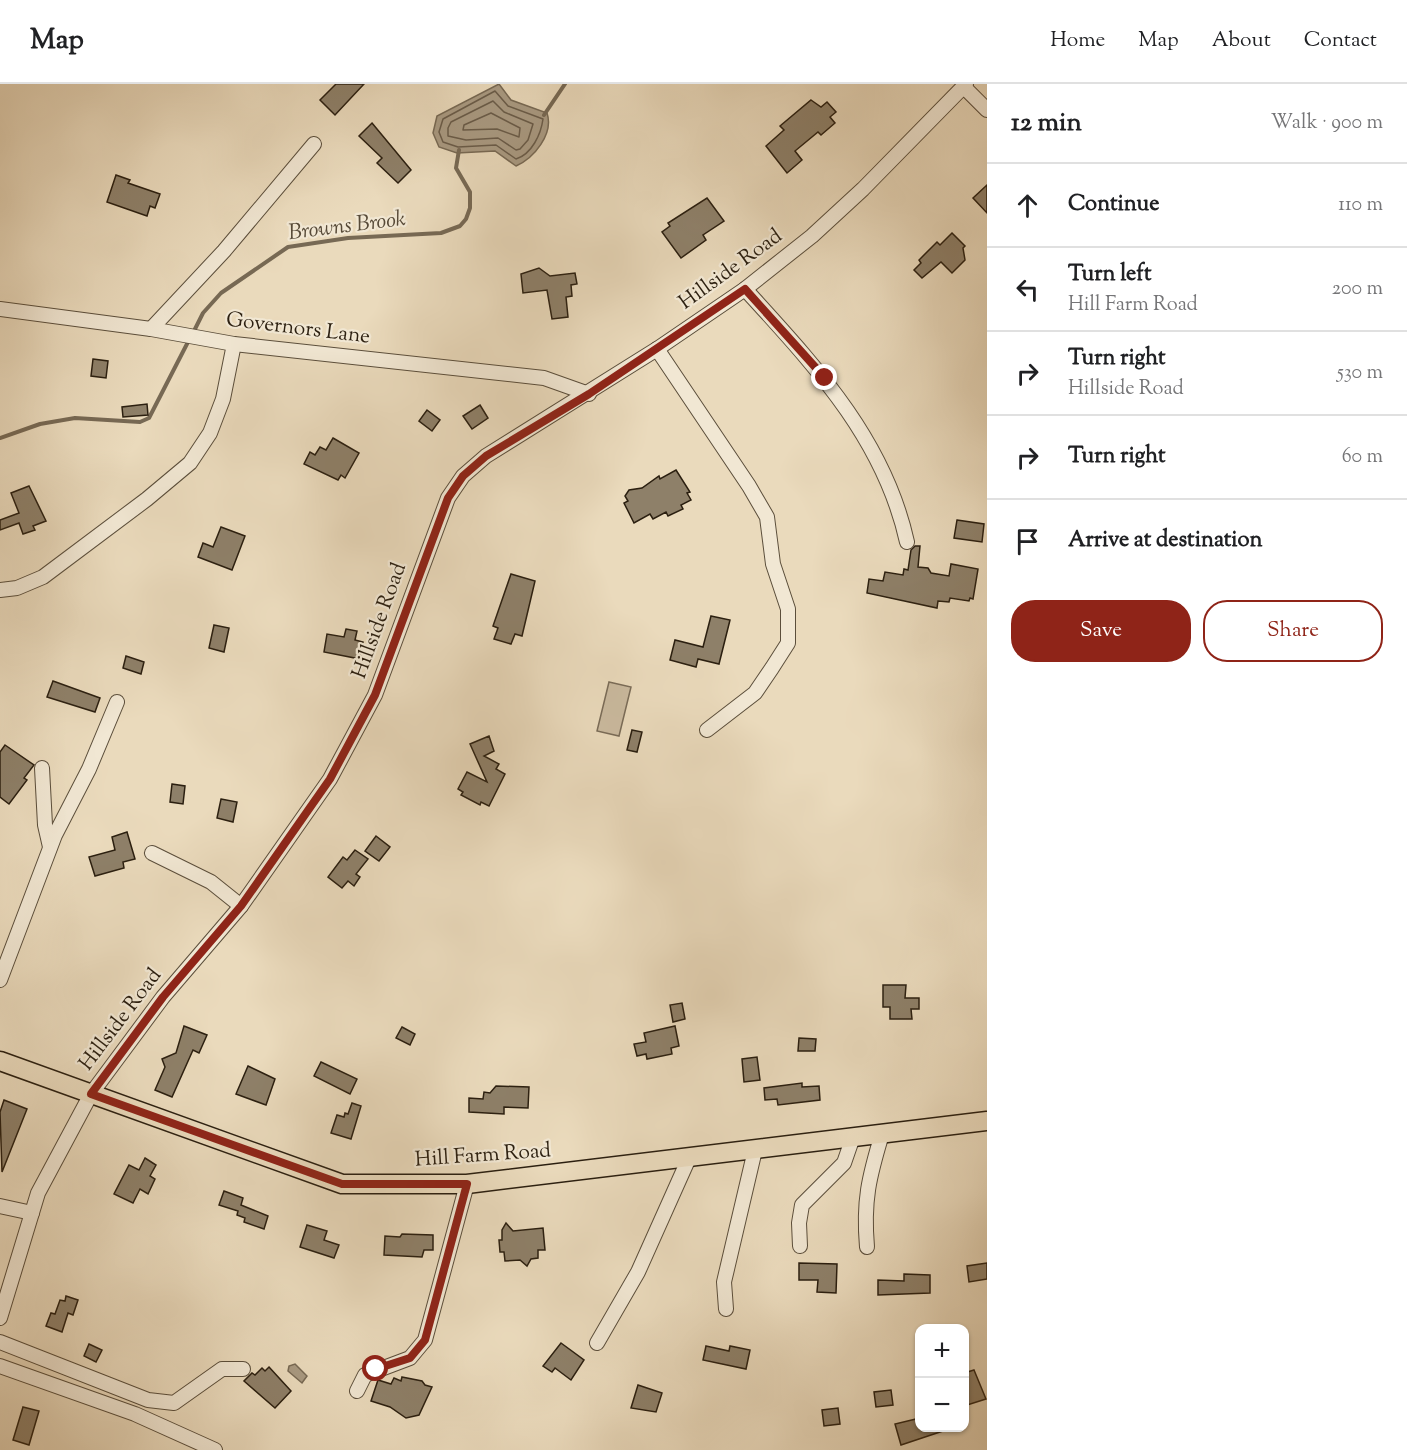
<!DOCTYPE html>
<meta charset="utf-8">
<style>
body{margin:0;font-family:"Sorts Mill Goudy",serif;background:#f2f2f2;color:#202124}
.controls{position:absolute;right:18px;bottom:18px;display:grid;overflow:hidden;border-radius:12px;box-shadow:0 2px 4px #0004}
.controls button{width:54px;height:54px;display:grid;place-items:center;padding:0;border:0;border-bottom:2px solid #e0e0e0;background:#fff;color:#202124;font:30px sans-serif}
.stop{position:absolute;width:18px;height:18px;margin:-14px;border:4px solid #8f2418;border-radius:50%;background:#fff}
.stop.end{background:#8f2418;border-color:#fff;box-shadow:0 2px 6px #0008}
.list{margin:0;padding:0;list-style:none}
h2{display:flex;justify-content:space-between;align-items:center;height:78px;margin:0;padding:0 24px;font-size:26px}
h2 small{font-size:20px;font-weight:400;color:#757577}
.list li{display:grid;grid-template-columns:39px 1fr auto;gap:18px;align-items:center;box-sizing:border-box;height:84px;padding:0 24px;border-top:2px solid #e0e0e0}
.list b{display:block;font-size:22px;white-space:nowrap}
.list p{margin:0;font-size:20px;white-space:nowrap;color:#757577}
.list em{font-size:20px;font-style:normal;color:#757577}
.actions{display:flex;gap:12px;padding:18px 24px}
.actions a{flex:1;padding:14px 0;border:2px solid #8f2418;border-radius:24px;text-align:center;font-size:21px;color:#8f2418}
.actions .main{background:#8f2418;color:#fff}
.icon{flex:none;width:33px;height:33px;fill:none;stroke:currentColor;stroke-width:2;stroke-linecap:round;stroke-linejoin:round}
.map{position:relative;flex:none;width:987px;height:1366px;overflow:hidden}
header{display:flex;align-items:center;gap:36px;box-sizing:border-box;height:84px;padding:0 30px;background:#fff;border-bottom:2px solid #e0e0e0}
header strong{font-size:28px}
nav{display:flex;gap:33px;margin-inline-start:auto;font-size:21px}
main{display:flex}
aside{flex:1;background:#fff}
.map>svg:first-child{display:block}
.green{fill:#caba9f;stroke:#7a6c58;stroke-width:1.5}
.water{fill:#a99a82;stroke:#776954;stroke-width:1.5}
.lines{fill:none;stroke-linecap:round;stroke-linejoin:round}
.shore{stroke:#6a5c49;stroke-width:1.5}
.stream{stroke:#776954;stroke-width:4}
.building{fill:#8e8069;stroke:#2b1f10;stroke-width:1.5}
.minor-casing{stroke:#5b4e3b;stroke-width:16}
.major-casing{stroke:#2b1f10;stroke-width:21}
.minor{stroke:#f1e7d3;stroke-width:14}
.major{stroke:#eadabc;stroke-width:18}
.route{stroke:#8f2418;stroke-width:8}
.labels{text-anchor:middle;dominant-baseline:central;stroke-width:4.5;stroke-linejoin:round;paint-order:stroke}
.street-label{font-size:21px;fill:#2b1f10;stroke:#f1e7d3}
.water-label{font-size:22px;font-style:italic;fill:#574a38;stroke:#f1e7d3}
</style>
<header>
<strong>Map</strong>
<nav><a>Home</a><a>Map</a><a>About</a><a>Contact</a></nav>
</header>
<main>
<div class="map">
<svg width="987" height="1366" viewBox="0 0 987 1366">
<rect width="100%" height="100%" fill="#eadabc"/>
<filter id="stains"><feTurbulence type="fractalNoise" baseFrequency=".00333" numOctaves="4"/><feColorMatrix values="0 0 0 0 .2 0 0 0 0 .09 0 0 0 0 .02 0 0 0 .5 -.17"/></filter>
<radialGradient id="worn" r=".72"><stop offset=".6" stop-color="#630" stop-opacity="0"/><stop offset="1" stop-color="#630" stop-opacity=".3"/></radialGradient>
<path class="green" d="M609,598L631,603L619,652L597,647Z"/>
<g class="water">
<path d="M499,0L511,16L547,29C554,50 534,74 516,82L495,67L457,69L439,63L433,49L437,32Z"/>
<path d="M295,1280L307,1292L302,1299L288,1287L289,1282Z"/>
</g>
<g class="lines">
<g class="shore">
<path d="M495,7L508,22L543,35C541,50 532,70 516,75L496,61L458,63L443,58L439,48L443,35Z"/>
<path d="M493,17L504,28L533,40L528,56L520,65L516,66L498,54L466,56L448,52V44L451,38Z"/>
<path d="M491,29L520,44L519,53L497,45L463,46L464,41Z"/>
</g>
<g class="stream">
<path d="M544,31L565,0"/>
<path d="M193,249L203,229L221,209L288,163L348,154L441,149L460,142L466,135L470,124V108L456,84L459,66"/>
<path d="M0,354L40,340L75,334L140,338L149,334L189,256"/>
</g>
</g>
<g class="building">
<path d="M336,0H364L335,31L320,16Z"/>
<path d="M811,16L821,23L827,18L836,28L830,33L835,39L821,51L818,48L795,67L802,76L787,89L766,62L784,46L780,42Z"/>
<path d="M372,39L411,86L398,99L377,79L382,74L359,52Z"/>
<path d="M116,91L130,96L128,99L160,110L155,124L150,122L147,132L107,118Z"/>
<path d="M987,101V129L973,114Z"/>
<path d="M707,114L724,137L703,151L706,156L681,174L662,148L670,142L668,139Z"/>
<path d="M952,149L965,162L963,164L965,176L952,189L941,178L922,194L914,186L921,179L919,176L937,158L940,161Z"/>
<path d="M539,184L550,192L575,189L577,200L571,201L572,212L566,213L568,233L552,235L547,206L523,209L521,190Z"/>
<path d="M93,275L108,277L106,294L91,292Z"/>
<path d="M147,320L148,331L123,333L122,323Z"/>
<path d="M480,321L488,334L472,345L463,332Z"/>
<path d="M427,326L440,336L432,347L419,337Z"/>
<path d="M333,354L359,369L345,394L341,391L338,396L304,380L310,368L315,371L320,363L326,366Z"/>
<path d="M676,386L690,408L687,409L691,416L681,421L683,425L668,432L666,428L653,435L650,430L634,439L624,419L628,417L625,412L629,406L642,404L659,392L660,395Z"/>
<path d="M29,402L46,437L33,442L35,446L23,450L19,439L0,446V436L19,429L11,409Z"/>
<path d="M957,436L984,440L982,458L954,454Z"/>
<path d="M221,443L245,452L232,486L198,473L203,459L213,463Z"/>
<path d="M915,462H920L918,483L928,484L931,489L949,492L951,480L978,485L973,515L970,514L969,517L950,514L949,518L938,517L937,524L867,509L869,495L883,497L885,488L903,491L904,485L908,486L911,466Z"/>
<path d="M511,490L535,497L522,552L515,550L511,560L494,555L498,544L493,542Z"/>
<path d="M711,532L730,536L719,580L698,575L696,583L670,576L675,556L703,563Z"/>
<path d="M214,541L229,544L224,568L209,564Z"/>
<path d="M346,545L357,547L355,556L363,558L360,575L324,568L327,550L344,553Z"/>
<path d="M126,572L144,578L141,590L123,584Z"/>
<path d="M53,597L100,614L95,628L47,613Z"/>
<path d="M632,646L642,648L637,668L627,666Z"/>
<path d="M489,652L494,667L484,672L499,680L496,685L505,690L489,722L481,718L480,721L461,711L463,708L458,705L467,688L487,698L470,660Z"/>
<path d="M5,661L34,681L24,694L27,696L9,720L0,713V668Z"/>
<path d="M172,700L185,702L183,720L170,718Z"/>
<path d="M221,715L237,718L233,738L217,734Z"/>
<path d="M127,748L135,775L123,778L124,784L95,792L89,773L115,766L112,753Z"/>
<path d="M376,752L390,763L379,777L365,767Z"/>
<path d="M355,766L368,775L356,790L360,793L354,802L348,797L342,804L328,793L343,773L347,776Z"/>
<path d="M883,901H906L905,914H919V925H911L912,935H890V923H883Z"/>
<path d="M682,919L685,935L673,938L670,921Z"/>
<path d="M184,942L207,951L199,969L193,966L172,1013L155,1006L165,983L162,975L176,969Z"/>
<path d="M675,942L679,962L671,964L672,970L647,975L646,970L637,972L634,960L646,958L644,949Z"/>
<path d="M402,943L415,950L410,961L396,954Z"/>
<path d="M799,954L816,955L815,967H798Z"/>
<path d="M757,973L760,996L744,998L742,975Z"/>
<path d="M321,978L357,995L350,1010L314,992Z"/>
<path d="M248,982L275,995L266,1021L236,1010Z"/>
<path d="M802,999V1003L819,1002L820,1016L778,1021L777,1015L765,1016L764,1004Z"/>
<path d="M496,1002L529,1003L528,1024L504,1023V1030L469,1028V1014L483,1015L484,1008L490,1009Z"/>
<path d="M4,1016L27,1025L2,1088L0,1028Z"/>
<path d="M352,1019L361,1022L351,1055L331,1049L337,1031L344,1033L345,1029L348,1030Z"/>
<path d="M145,1074L156,1081L150,1092L155,1095L148,1110L140,1105L133,1119L114,1110L129,1081L139,1086Z"/>
<path d="M224,1107L243,1114L241,1121L268,1132L264,1145L244,1138L245,1134L237,1131L238,1127L219,1121Z"/>
<path d="M506,1139L513,1147L543,1144L545,1166H538V1174L531,1175L527,1182L520,1176L505,1177L504,1168H500L499,1156H502V1146Z"/>
<path d="M307,1141L327,1147L324,1156L339,1161L334,1174L300,1163Z"/>
<path d="M402,1150L433,1151V1166H424L422,1173L384,1171L385,1152L400,1153Z"/>
<path d="M799,1179L837,1180L836,1209L817,1208L818,1196H799Z"/>
<path d="M987,1179V1195L969,1198L967,1182Z"/>
<path d="M904,1190L930,1191V1209L878,1211V1196L904,1197Z"/>
<path d="M66,1212L78,1216L73,1231L68,1229L62,1248L46,1242L51,1229L55,1230L60,1216L65,1217Z"/>
<path d="M561,1259L584,1276L571,1296L555,1284L552,1288L543,1282Z"/>
<path d="M89,1260L102,1266L96,1278L84,1272Z"/>
<path d="M706,1262L729,1267L730,1262L750,1266L746,1285L703,1276Z"/>
<path d="M269,1283L291,1307L275,1324L244,1297L252,1289L255,1291L262,1284L265,1287Z"/>
<path d="M974,1286L986,1315L964,1322V1289Z"/>
<path d="M402,1293L422,1297L425,1301L432,1303L419,1331L406,1334L390,1323L371,1317L378,1296L391,1300L394,1294L401,1297Z"/>
<path d="M638,1301L662,1309L656,1328L631,1324Z"/>
<path d="M891,1306L893,1321L876,1323L874,1308Z"/>
<path d="M23,1323L39,1327L29,1361L13,1356Z"/>
<path d="M838,1324L840,1340L824,1342L822,1326Z"/>
<path d="M920,1334V1344H942L943,1347L901,1361L895,1340Z"/>
</g>
<g class="lines">
<g class="minor-casing">
<g id="minor">
<path d="M964,3L987,26"/>
<path d="M745,205C814,281 884,354 907,458"/>
<path d="M0,225L151,245L234,260L544,294L589,310"/>
<path d="M151,245L224,167L314,60"/>
<path d="M657,265L749,402L767,433L773,480L788,525V559L772,584L755,609L707,646"/>
<path d="M0,506L17,504L43,493L147,415L190,379L210,349L223,315L234,260"/>
<path d="M42,684L45,741L50,763"/>
<path d="M152,769L211,798L241,822"/>
<path d="M0,896L55,751L89,685L117,618"/>
<path d="M0,1122L32,1129"/>
<path d="M800,1162L799,1139L802,1121L844,1079L853,1053"/>
<path d="M867,1163C863,1117 869,1093 882,1050"/>
<path d="M726,1225L724,1198L755,1066"/>
<path d="M0,1234L38,1109L91,1010L163,913L241,822L330,695L375,611L448,414L463,392L486,372L657,265L745,205L812,152L863,105L966,0"/>
<path d="M0,1258L148,1316L174,1319L222,1285H243"/>
<path d="M597,1259L638,1188L689,1074"/>
<path d="M0,1282L135,1330L215,1366"/>
<path d="M357,1307L365,1291L410,1274L425,1256L467,1100"/>
</g>
</g>
<g class="major-casing">
<path id="major" d="M0,977L342,1100H467L987,1037"/>
</g>
<use href="#minor" class="minor"/>
<use href="#major" class="major"/>
</g>
<g class="lines">
<path class="route" d="M376,1285L410,1274L425,1256L467,1100H342L91,1010L163,913L241,822L330,695L375,611L448,414L463,392L486,372L589,310L745,205L825,294"/>
</g>
<g class="labels">
<g class="street-label">
<text transform="translate(731 186) rotate(-36)">Hillside Road</text>
<text transform="translate(298 245) rotate(7)">Governors Lane</text>
<text transform="translate(380 537) rotate(-70)">Hillside Road</text>
<text transform="translate(121 936) rotate(-53)">Hillside Road</text>
<text transform="translate(483 1072) rotate(-4)">Hill Farm Road</text>
</g>
<g class="water-label">
<text transform="translate(347 143) rotate(-7)">Browns Brook</text>
</g>
</g>
<rect width="100%" height="100%" filter="url(#stains)"/>
<rect width="100%" height="100%" fill="url(#worn)"/>
</svg>
<div class="controls">
<button>+</button>
<button>−</button>
</div>
<div class="stop" style="left:376px;top:1285px"></div>
<div class="stop end" style="left:825px;top:294px"></div>
</div>
<aside>
<h2>12 min<small>Walk · 900 m</small></h2>
<ul class="list">
<li><svg class="icon" aria-label="ahead" viewBox="0 0 24 24"><path d="M12 20V5M6 11l6-6 6 6"/></svg><div><b>Continue</b></div><em>110 m</em></li>
<li><svg class="icon" aria-label="left" viewBox="0 0 24 24"><path d="M17 20v-9H6M10 6l-5 5 5 5"/></svg><div><b>Turn left</b><p>Hill Farm Road</p></div><em>200 m</em></li>
<li><svg class="icon" aria-label="right" viewBox="0 0 24 24"><path d="M7 20v-9h11M14 6l5 5-5 5"/></svg><div><b>Turn right</b><p>Hillside Road</p></div><em>530 m</em></li>
<li><svg class="icon" aria-label="right" viewBox="0 0 24 24"><path d="M7 20v-9h11M14 6l5 5-5 5"/></svg><div><b>Turn right</b></div><em>60 m</em></li>
<li><svg class="icon" aria-label="arrive" viewBox="0 0 24 24"><path d="M6 21V4h12l-3 4 3 4H6"/></svg><div><b>Arrive at destination</b></div></li>
</ul>
<div class="actions"><a class="main">Save</a><a>Share</a></div>
</aside>
</main>
